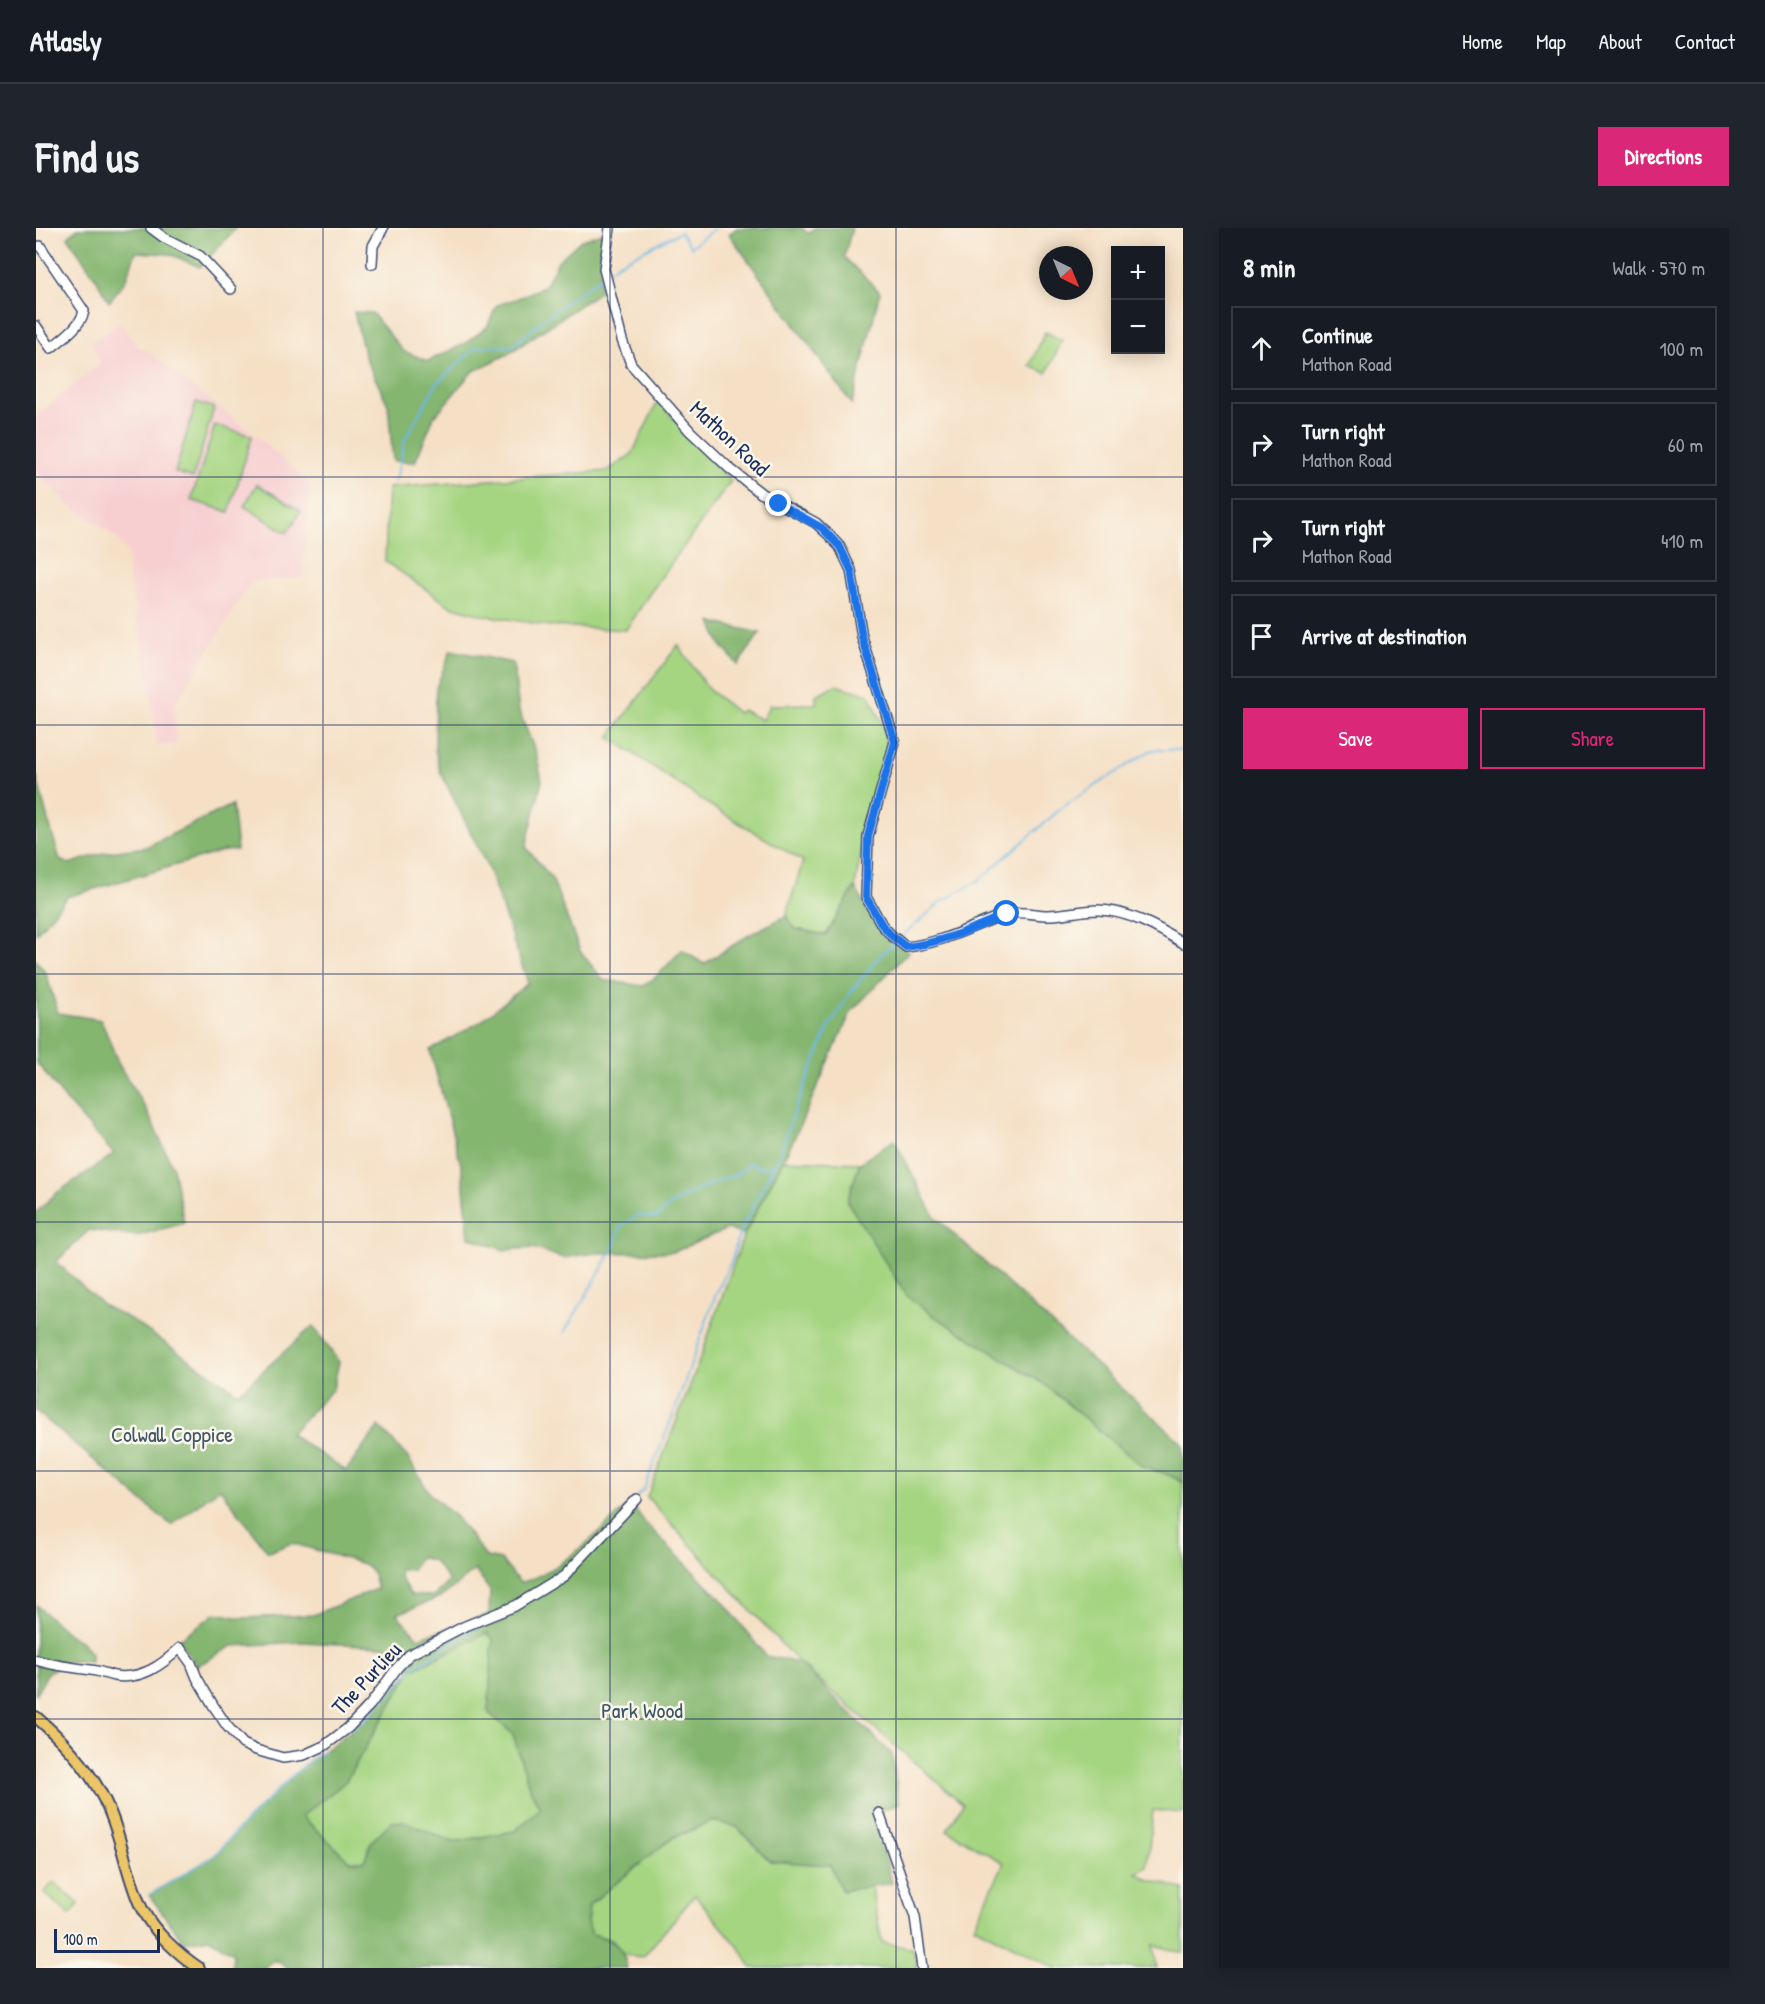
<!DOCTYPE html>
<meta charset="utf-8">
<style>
body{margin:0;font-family:"Patrick Hand",sans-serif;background:#20242c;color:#f1f3f6}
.controls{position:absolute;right:18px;top:18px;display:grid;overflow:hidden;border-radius:0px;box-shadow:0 3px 15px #0003}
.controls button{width:54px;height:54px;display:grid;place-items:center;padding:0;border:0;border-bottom:2px solid #363941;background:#171b24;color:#f1f3f6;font:30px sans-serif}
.compass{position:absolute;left:1003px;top:18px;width:54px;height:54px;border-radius:50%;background:#171b24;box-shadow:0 3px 15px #0003;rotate:137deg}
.scale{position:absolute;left:18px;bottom:15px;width:106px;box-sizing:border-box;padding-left:6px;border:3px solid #1b2f5e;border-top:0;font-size:16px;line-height:21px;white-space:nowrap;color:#1b2f5e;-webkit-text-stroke:4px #fbf7ec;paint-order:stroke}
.stop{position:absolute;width:18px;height:18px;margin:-14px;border:4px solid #1a73e8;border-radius:50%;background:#fff}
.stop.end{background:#1a73e8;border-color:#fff;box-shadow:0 2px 6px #0008}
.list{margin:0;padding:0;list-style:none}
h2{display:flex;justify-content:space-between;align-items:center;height:78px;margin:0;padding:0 24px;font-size:26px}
h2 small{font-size:20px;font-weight:400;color:#9ea1a6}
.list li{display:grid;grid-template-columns:39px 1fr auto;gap:18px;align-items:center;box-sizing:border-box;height:84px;margin:0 12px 12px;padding:0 12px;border:2px solid #363941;border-radius:0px}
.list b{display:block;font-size:22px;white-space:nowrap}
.list p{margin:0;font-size:20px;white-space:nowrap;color:#9ea1a6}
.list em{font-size:20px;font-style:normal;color:#9ea1a6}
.actions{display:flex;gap:12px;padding:18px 24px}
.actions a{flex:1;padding:14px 0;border:2px solid #db2777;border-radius:0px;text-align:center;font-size:21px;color:#db2777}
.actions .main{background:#db2777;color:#fff}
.icon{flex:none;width:33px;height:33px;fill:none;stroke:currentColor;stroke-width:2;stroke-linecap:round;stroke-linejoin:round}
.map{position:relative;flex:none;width:1147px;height:1740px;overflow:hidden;border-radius:0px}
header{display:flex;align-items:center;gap:36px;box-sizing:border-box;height:84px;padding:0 30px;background:#171b24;border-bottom:2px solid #363941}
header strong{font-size:28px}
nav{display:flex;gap:33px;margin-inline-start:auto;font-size:21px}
.intro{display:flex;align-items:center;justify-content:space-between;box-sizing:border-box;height:144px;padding:0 36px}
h1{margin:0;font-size:42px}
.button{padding:15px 27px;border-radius:0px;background:#db2777;color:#fff;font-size:21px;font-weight:700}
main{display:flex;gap:36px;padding:0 36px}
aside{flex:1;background:#171b24;border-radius:0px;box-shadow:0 3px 15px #0003}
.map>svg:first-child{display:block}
.built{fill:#f7cfd1}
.green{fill:#a6d582;stroke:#608270;stroke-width:1.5}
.forest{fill:#84b670;stroke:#507267;stroke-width:1.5;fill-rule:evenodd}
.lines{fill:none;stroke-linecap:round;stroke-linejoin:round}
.stream{stroke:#6db8e6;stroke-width:2}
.minor-casing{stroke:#3c4a6e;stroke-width:12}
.major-casing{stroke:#3c4a6e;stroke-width:14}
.minor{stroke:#fff;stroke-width:9}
.major{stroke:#ecc569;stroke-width:10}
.route{stroke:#1a73e8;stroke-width:8}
.grid{fill:none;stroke:#1b2f5e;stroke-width:1.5;stroke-opacity:0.55}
.labels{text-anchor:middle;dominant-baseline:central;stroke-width:5;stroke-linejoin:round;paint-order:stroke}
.street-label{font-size:22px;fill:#1b2f5e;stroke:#fbf7ec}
.park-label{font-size:22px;fill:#3e5867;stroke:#fbf7ec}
</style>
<header>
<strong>Atlasly</strong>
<nav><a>Home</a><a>Map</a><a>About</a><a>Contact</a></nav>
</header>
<div class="intro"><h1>Find us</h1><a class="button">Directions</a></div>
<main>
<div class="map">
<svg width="1147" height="1740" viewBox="0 0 1147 1740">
<rect width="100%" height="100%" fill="#fbf7ec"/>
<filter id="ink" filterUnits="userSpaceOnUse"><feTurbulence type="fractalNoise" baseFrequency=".0167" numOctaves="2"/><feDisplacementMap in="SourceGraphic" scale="12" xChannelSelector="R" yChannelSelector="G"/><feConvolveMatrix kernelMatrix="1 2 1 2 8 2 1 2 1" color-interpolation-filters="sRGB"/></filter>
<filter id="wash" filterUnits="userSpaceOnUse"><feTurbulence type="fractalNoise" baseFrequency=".008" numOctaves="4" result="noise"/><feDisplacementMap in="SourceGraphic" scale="24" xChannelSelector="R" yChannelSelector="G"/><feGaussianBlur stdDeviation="1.35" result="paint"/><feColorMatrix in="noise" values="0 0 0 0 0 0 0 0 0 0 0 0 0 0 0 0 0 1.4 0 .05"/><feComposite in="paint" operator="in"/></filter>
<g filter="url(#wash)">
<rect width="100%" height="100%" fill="#f5e0c6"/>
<path class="built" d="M84,95L102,119L116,125L127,136L223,210L274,256L266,350L216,353L138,478L140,516L120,518L117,479L92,341V325L81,310L35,278L0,244V188L65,135L54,114Z"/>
<g class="green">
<path d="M1009,104L1026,112L1011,145L994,138Z"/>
<path d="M622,173L695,253L614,365L590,402L516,398L446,387L414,378L349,333L352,260L571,243L596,226Z"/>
<path d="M160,174L178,180L157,250L139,244Z"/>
<path d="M179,197L216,208L193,284L155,272Z"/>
<path d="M221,256L265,283L251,305L208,278Z"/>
<path d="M642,417L672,461L702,485L706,482L726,492L734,477L780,476V467L800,457L834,467L855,516L827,613L819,659L790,707L759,701L750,688L767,633L675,578L573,509Z"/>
<path d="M747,932L824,935L811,973L898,1088L1008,1156L1107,1239L1131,1246L1147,1254V1585L1117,1582L1111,1639L1101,1645L1113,1652L1147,1661V1725L1117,1717L1121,1740H1019L938,1698L968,1635L911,1602L927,1576L763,1435L611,1269L657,1150L708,1007Z"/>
<path d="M451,1405L458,1411L452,1484L477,1506L493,1558L504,1581L479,1603L417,1614L367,1593L336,1613L328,1633H314L265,1588L309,1554L375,1442Z"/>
<path d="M677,1593L701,1599L734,1633L794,1637L806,1663L835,1658L846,1714L877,1721L881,1740H715L706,1723L659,1667L607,1729L588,1727L576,1712L556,1706L551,1694L553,1677L636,1610Z"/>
<path d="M18,1654L43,1676L34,1687L8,1665Z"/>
</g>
<g class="forest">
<path d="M42,0H200L164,39L134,26L100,24L89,53L73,74L59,49L32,9Z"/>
<path d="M701,0H766L773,6L778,0H816L808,29L844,64L816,176L693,6Z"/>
<path d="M566,5L563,64L472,126L436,144L398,189L379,234L357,233L352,177L329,129L318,84L336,85L367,123L392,133L428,116L451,99L461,77L480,71L509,58L522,33L544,13Z"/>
<path d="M675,394L724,405L702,437L684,416Z"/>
<path d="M415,422L477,435L483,483L500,525L506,553L490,619L516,651L544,723L567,752L607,758L621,748L646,722L668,736L713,707L750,688L759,701L790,707L819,659C833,684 844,712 873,723L815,784L756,915L708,1007L691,1001L638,1024L559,1025L527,1030L497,1020L467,1022L433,1009L426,940L394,822L444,794L492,755L452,640L404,543L399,521L400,460Z"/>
<path d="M0,546L10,585L24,632L33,636L67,625L110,619L196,577L201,622L188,623L31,669L0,706Z"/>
<path d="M0,732L10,745L22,785L65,792L84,839L110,881L137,940L148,995L101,1008L53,1002L20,1034L68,1078L94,1091L202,1165L277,1098L303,1134L297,1161L254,1206L310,1243L343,1198L372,1230L394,1266L420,1289L450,1329L465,1332L484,1355C526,1343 563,1304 595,1275L610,1296L685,1371L730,1428L763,1435L856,1526L863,1575L837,1586L856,1655L806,1663L794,1637L734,1633L701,1599L677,1593L636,1610L553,1677L551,1694L556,1706C577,1712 587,1717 591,1740H253L239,1732L228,1740H196L197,1725L173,1710L148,1714L113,1667L178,1628L202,1601L242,1562L269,1536L303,1512L332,1489L375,1442L365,1419L266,1414L196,1418L161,1438L142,1412L180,1385L205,1390L277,1387L341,1361L337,1345L328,1336L256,1315L232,1324L184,1260L135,1297L0,1183V985L19,966L78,926L32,875L1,835ZM384,1329L398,1333L413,1353L398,1368L375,1367L363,1348L364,1342L376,1341ZM439,1342L454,1363L453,1386L382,1410L361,1386L405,1369ZM451,1405L457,1411L452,1484L477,1506L493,1558L504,1581L479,1603L417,1614L367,1593L355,1594L336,1613L328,1633H314L266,1588L309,1554L375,1442Z"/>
<path d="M858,912L899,989L1147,1216V1254L1131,1246L1107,1239L1008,1156L898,1088L870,1067L811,973L824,935Z"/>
<path d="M0,1377L33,1407L46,1414L55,1426V1434L34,1433L12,1444L0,1467Z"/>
</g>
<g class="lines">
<g class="stream">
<path d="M572,43L583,35L644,4L655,19L679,0"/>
<path d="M359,255L369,211L400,156L440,119L477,118L517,84L567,47"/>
<path d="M863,711L905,674L942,653L1028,578L1115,522H1147"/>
<path d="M528,1105L576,1023L585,998L603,987L620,990L635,976L672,957L701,946L714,935L725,940L736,938"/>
<path d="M601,1268L608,1261L636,1190L680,1066L696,1032L703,1006L742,930L760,879L792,801L817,761L843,729L859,715"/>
<path d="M520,1348L532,1338"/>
<path d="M316,1501L332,1489L375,1442L430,1405L485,1380"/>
<path d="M113,1667L178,1628L202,1601L242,1562L269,1536L288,1523"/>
</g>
</g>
</g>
<g filter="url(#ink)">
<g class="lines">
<g class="minor-casing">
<g id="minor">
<path d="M115,0L127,9L164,28L195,61"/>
<path d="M574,0L568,41L586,112L595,136L654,203L693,240L726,266L780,295L793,307L804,319L815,342L826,409L859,514L832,608L830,669L846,697L856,708L870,719C908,715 935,698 970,686C983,682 998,687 1012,687C1029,687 1045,682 1062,682C1091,682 1123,700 1147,715"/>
<path d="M336,36L337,18L347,0"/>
<path d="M0,98L15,120C26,111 45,98 48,83L4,18"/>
<path d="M0,1432C18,1438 36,1439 55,1442C63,1443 70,1446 78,1448C105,1452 125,1438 144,1420L155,1435L161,1450L177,1477L191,1498L207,1516L220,1522L247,1530L268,1527L288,1518L312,1500L334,1477L361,1440L373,1427L427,1399L479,1378L528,1348L601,1271"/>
<path d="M843,1585L879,1689L886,1740"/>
</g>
</g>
<g class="major-casing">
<path id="major" d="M0,1489C29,1514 58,1546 73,1582C87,1614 91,1650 106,1681C118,1704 142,1726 163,1740"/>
</g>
<use href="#minor" class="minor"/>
<use href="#major" class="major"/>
</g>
</g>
<g class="lines" filter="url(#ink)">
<path class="route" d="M743,276L786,300L804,319L815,342L826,409L859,514L832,608L830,669L846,697L856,708L870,719C906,715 938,700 971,686"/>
</g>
<path class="grid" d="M287,0V1740M574,0V1740M860,0V1740M0,249H1147M0,497H1147M0,746H1147M0,994H1147M0,1243H1147M0,1491H1147"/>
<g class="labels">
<g class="street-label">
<text transform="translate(694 210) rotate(43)">Mathon Road</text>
<text transform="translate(330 1450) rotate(-47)">The Purlieu</text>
</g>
<g class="park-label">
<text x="136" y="1206">Colwall Coppice</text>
<text x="606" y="1482">Park Wood</text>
</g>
</g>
</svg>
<div class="controls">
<button>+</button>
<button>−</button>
</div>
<svg class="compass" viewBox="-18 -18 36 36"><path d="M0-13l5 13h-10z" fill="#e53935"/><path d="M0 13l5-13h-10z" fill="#9ea1a6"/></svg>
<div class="scale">100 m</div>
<div class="stop" style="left:971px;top:686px"></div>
<div class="stop end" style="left:743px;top:276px"></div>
</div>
<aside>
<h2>8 min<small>Walk · 570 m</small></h2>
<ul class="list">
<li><svg class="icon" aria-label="ahead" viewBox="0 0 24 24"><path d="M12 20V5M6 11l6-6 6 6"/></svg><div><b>Continue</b><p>Mathon Road</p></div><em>100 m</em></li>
<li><svg class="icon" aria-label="right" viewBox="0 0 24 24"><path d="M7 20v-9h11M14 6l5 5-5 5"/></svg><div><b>Turn right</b><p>Mathon Road</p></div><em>60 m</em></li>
<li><svg class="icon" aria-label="right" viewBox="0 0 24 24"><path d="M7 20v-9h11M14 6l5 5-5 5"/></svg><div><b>Turn right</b><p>Mathon Road</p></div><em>410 m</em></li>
<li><svg class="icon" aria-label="arrive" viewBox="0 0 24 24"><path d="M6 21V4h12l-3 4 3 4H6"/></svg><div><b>Arrive at destination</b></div></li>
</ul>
<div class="actions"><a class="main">Save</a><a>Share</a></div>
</aside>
</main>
